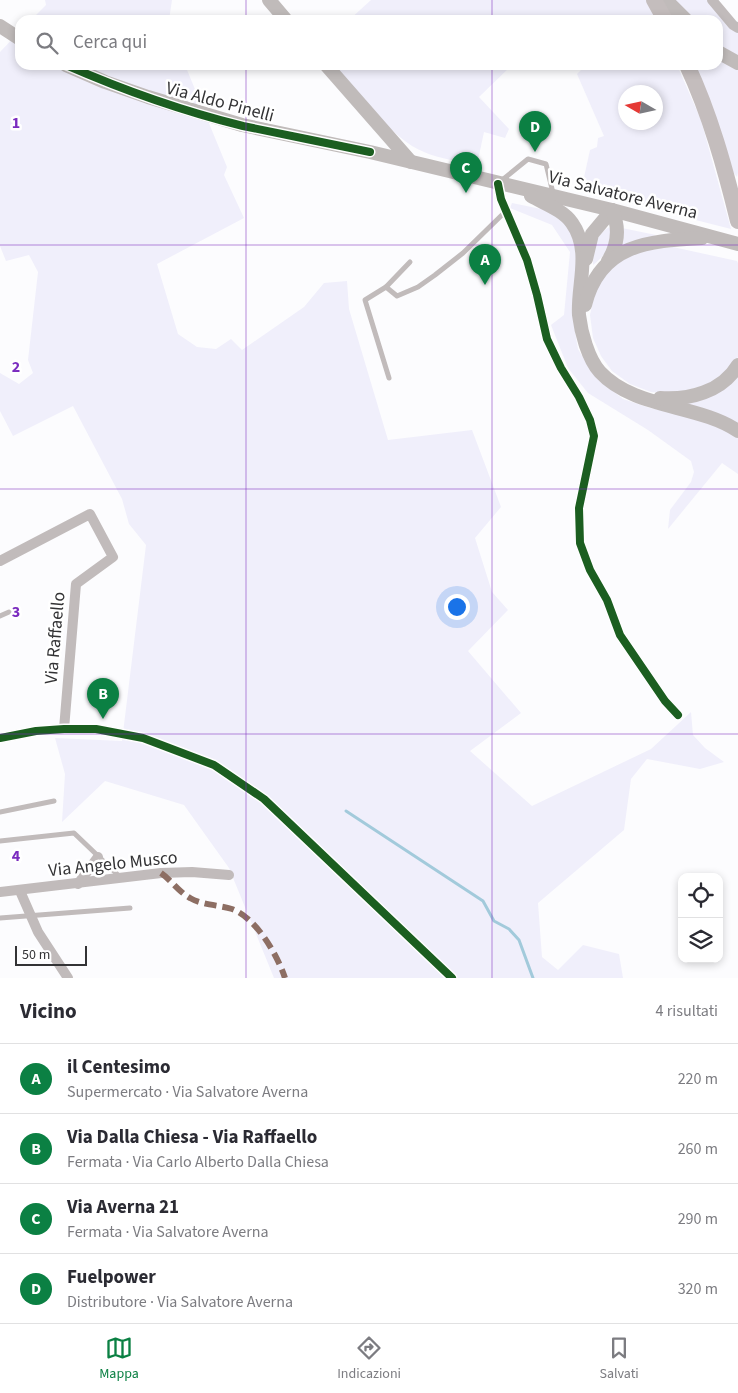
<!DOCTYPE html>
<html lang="it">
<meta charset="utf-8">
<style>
body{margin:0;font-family:"Source Sans 3",sans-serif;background:#f2f2f3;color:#2b2b33}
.controls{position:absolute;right:15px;bottom:15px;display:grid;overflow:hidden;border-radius:10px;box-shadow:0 2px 8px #0003}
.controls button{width:45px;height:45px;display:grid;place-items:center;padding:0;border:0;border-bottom:1px solid #e1e1e2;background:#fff;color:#2b2b33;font:25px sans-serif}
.compass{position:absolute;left:618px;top:85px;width:45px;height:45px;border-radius:50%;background:#fff;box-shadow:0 2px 8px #0003;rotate:279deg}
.scale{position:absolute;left:15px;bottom:12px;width:72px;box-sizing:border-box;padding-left:5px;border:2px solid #333335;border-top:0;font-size:14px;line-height:18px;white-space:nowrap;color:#333335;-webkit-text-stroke:4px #fff;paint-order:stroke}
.you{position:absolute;left:456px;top:606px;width:18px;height:18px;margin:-12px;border:4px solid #fff;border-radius:50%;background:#1a73e8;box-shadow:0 0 0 8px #1a73e833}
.badge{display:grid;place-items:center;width:32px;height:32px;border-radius:50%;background:#0b8043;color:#fff;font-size:16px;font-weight:700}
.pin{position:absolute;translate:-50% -41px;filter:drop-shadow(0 1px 2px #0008)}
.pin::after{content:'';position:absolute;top:26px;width:18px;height:15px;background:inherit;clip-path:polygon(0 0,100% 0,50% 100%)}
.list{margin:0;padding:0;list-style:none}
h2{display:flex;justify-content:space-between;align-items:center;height:65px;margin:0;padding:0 20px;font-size:21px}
h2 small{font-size:16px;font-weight:400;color:#7c7c81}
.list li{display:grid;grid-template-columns:32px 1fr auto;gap:15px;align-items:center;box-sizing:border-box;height:70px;padding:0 20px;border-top:1px solid #e1e1e2}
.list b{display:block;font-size:19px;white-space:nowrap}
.list p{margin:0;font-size:16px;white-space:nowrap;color:#7c7c81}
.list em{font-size:16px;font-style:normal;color:#7c7c81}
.icon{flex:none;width:28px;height:28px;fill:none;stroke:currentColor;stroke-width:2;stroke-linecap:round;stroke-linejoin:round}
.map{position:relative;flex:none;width:738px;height:978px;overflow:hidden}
.search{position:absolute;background:#fff;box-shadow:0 2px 8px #0003;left:15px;right:15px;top:15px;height:55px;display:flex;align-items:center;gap:12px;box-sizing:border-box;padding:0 18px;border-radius:15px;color:#7c7c81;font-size:19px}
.sheet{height:345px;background:#fff}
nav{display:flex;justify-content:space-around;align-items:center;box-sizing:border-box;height:70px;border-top:1px solid #e1e1e2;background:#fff;font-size:14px;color:#7c7c81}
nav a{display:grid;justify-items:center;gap:2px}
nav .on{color:#0b8043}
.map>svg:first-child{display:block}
.green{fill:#f0effb;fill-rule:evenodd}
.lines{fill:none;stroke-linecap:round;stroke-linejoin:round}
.stream{stroke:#a2cadb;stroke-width:3}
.lane{stroke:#c1bbbb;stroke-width:5}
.street{stroke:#c1bbbb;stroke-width:10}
.secondary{stroke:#c0bbba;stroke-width:14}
.primary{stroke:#c4bdbd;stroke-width:16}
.quiet{stroke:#8d6e63;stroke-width:6;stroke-dasharray:12 6;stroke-linecap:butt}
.cycleway-casing{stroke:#fff;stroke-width:11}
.cycleway{stroke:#1b5e20;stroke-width:8}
.grid{fill:none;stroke:#7b2cbf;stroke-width:1;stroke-opacity:0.55}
.labels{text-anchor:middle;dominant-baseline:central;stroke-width:5;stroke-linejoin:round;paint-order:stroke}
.street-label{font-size:18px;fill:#333335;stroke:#fff}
.grid-label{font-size:16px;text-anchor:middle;font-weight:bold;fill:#7b2cbf;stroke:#fff;stroke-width:5;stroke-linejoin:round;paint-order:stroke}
</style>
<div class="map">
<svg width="738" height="978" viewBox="0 0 738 978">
<rect width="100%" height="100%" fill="#fcfcfe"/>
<g class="green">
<path d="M45,0H172L169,20H31L46,5Z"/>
<path d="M371,0H646L656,20H349Z"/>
<path d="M671,0H708L738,31V59L718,46V20H689Z"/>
<path d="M20,31V65H185L227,167L224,175L244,218L157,264L178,334L197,347L216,349L231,339L242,350L304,307L324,283L347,281L349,309L388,440L472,430L501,507L475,538L492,592L508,610L468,651L521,713L470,751L532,806L651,749L691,712L693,735L705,748L724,762L700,769L647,759L631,779L624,830L538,903L542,957L558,970L583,945L619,954L623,978H274L229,868L184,805L105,781L62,822L65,774L55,738L122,741L146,545L129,524L122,499L73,406L13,436L0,411V373L19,384L33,373L28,360L38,272L29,255L6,261L0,246V52Z"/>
<path d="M718,56L738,70V173L737,177L733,172L692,65H718Z"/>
<path d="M333,65H512L479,97L509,129L505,138L484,132L477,165C460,161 440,159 424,152C393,140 356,91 333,65Z"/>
<path d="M586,65H677L701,120L731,229L581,191L590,150L597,147L598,138L604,136L577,74ZM626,92H656V122H626Z"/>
<path d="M512,203L546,210L568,225L577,245L574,326L578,349L588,366L604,384L623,399L650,408L693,417L738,436V474L722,463L668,529L670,510L691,482L694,472L691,461L648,430L588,393L568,368L551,325L564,315L570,252L552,225L510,208Z"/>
<path d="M609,227C616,241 604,257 593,265C593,249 594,237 609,227Z"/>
<path d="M622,228L656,235L619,247Z"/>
<path d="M673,247L737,261L738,263V357L728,371L718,381L675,394L651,392L630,384L612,371L601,356L593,338L590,315L594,295L601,279L615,263L642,249Z"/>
<path d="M738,373V425L684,405Z"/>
</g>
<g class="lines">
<path class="stream" d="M346,811L483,901L494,921L509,929L519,940L533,978"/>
<g class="lane">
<path d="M501,181L528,159L546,164L553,193"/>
<path d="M386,287L397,296L418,287L435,275L463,253L506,211"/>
<path d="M389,378L365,300L386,287L410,262"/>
<path d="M0,616L9,612"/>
<path d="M0,812L54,801"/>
<path d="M0,841L74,833L119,876"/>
<path d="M0,918L130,908"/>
</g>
<g class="street">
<path d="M712,0L733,25L738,28"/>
<path d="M498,184L501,199L527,260L537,295L547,339L561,368L579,397L590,420L594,436L579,508L580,543L590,570L607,600L620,635L665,701L678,715"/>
<path d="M0,561L90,514L113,557L76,584L64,729"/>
<path d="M0,738L36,731L64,729H96L143,738L214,765L264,799L452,978"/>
<path d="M78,884L98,857"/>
<path d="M20,891L38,932L68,978"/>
<path d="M0,892L161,873L192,872L229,875"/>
</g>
<g class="secondary">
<path d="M269,0L286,20"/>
<path d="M666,0L686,20"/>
<path d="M0,26L20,39"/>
<path d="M718,52L738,63"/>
<path d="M66,65L105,82L148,97L242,125L370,152L612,210L738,244"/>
<path d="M326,65L411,162"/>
<path d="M531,196C545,204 563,210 572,223C592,251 577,285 579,315C581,332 588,359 600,372C634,409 698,404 738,431"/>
<path d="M586,259L592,234L612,210"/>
<path d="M608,261C618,245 620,228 612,210"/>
<path d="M585,305C600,244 648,241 702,238"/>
<path d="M660,398C689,400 722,392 738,365"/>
</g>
<g class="primary">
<path d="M654,0L665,20"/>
<path d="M687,65C710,114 725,168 738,221"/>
</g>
<path class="quiet" d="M161,873C171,880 179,892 190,898C202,905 219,905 232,909C256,918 277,954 285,978"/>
<g class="cycleway-casing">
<g id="cycleway">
<path d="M66,65C123,90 182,111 243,126C285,135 328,143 370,152"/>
<path d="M498,184L501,199L527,260L537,295L547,339L561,368L579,397L590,420L594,436L579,508L580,543L590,570L607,600L620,635L665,701L678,715"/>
<path d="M0,738L36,731L64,729H96L143,738L214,765L264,799L452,978"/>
</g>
</g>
<use href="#cycleway" class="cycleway"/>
</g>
<path class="grid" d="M246,0V20M492,0V20M246,65V978M492,65V978M0,245H738M0,489H738M0,734H738"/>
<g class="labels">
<g class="street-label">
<text transform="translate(220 102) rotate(15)">Via Aldo Pinelli</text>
<text transform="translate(623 195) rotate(14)">Via Salvatore Averna</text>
<text transform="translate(55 638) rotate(-85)">Via Raffaello</text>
<text transform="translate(113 864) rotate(-6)">Via Angelo Musco</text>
</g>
</g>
<g class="grid-label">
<text x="16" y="128">1</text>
<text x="16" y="372">2</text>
<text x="16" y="617">3</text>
<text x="16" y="861">4</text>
</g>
</svg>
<div class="controls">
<button><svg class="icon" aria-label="locate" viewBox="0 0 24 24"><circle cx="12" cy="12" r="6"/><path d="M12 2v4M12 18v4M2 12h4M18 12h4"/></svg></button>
<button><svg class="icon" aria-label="layers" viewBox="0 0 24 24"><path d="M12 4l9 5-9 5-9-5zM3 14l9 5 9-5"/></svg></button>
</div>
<svg class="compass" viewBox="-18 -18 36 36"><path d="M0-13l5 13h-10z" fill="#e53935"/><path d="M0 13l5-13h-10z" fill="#7c7c81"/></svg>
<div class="scale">50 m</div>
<div class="you"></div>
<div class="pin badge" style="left:485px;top:285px">A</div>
<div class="pin badge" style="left:103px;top:719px">B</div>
<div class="pin badge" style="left:466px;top:193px">C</div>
<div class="pin badge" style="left:535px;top:152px">D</div>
<div class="search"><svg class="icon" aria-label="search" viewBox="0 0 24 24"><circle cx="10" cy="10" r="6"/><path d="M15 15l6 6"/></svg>Cerca qui</div>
</div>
<section class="sheet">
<h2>Vicino<small>4 risultati</small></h2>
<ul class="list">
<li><span class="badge">A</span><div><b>il Centesimo</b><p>Supermercato · Via Salvatore Averna</p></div><em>220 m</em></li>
<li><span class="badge">B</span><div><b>Via Dalla Chiesa - Via Raffaello</b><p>Fermata · Via Carlo Alberto Dalla Chiesa</p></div><em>260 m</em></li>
<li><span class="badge">C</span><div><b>Via Averna 21</b><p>Fermata · Via Salvatore Averna</p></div><em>290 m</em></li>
<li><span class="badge">D</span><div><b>Fuelpower</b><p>Distributore · Via Salvatore Averna</p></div><em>320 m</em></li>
</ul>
</section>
<nav>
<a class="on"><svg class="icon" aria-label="map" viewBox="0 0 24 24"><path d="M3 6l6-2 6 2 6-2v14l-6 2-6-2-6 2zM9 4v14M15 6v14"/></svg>Mappa</a>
<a><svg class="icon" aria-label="directions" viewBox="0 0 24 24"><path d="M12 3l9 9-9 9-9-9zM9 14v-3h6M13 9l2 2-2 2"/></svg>Indicazioni</a>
<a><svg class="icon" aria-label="saved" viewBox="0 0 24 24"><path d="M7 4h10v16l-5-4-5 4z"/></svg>Salvati</a>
</nav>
